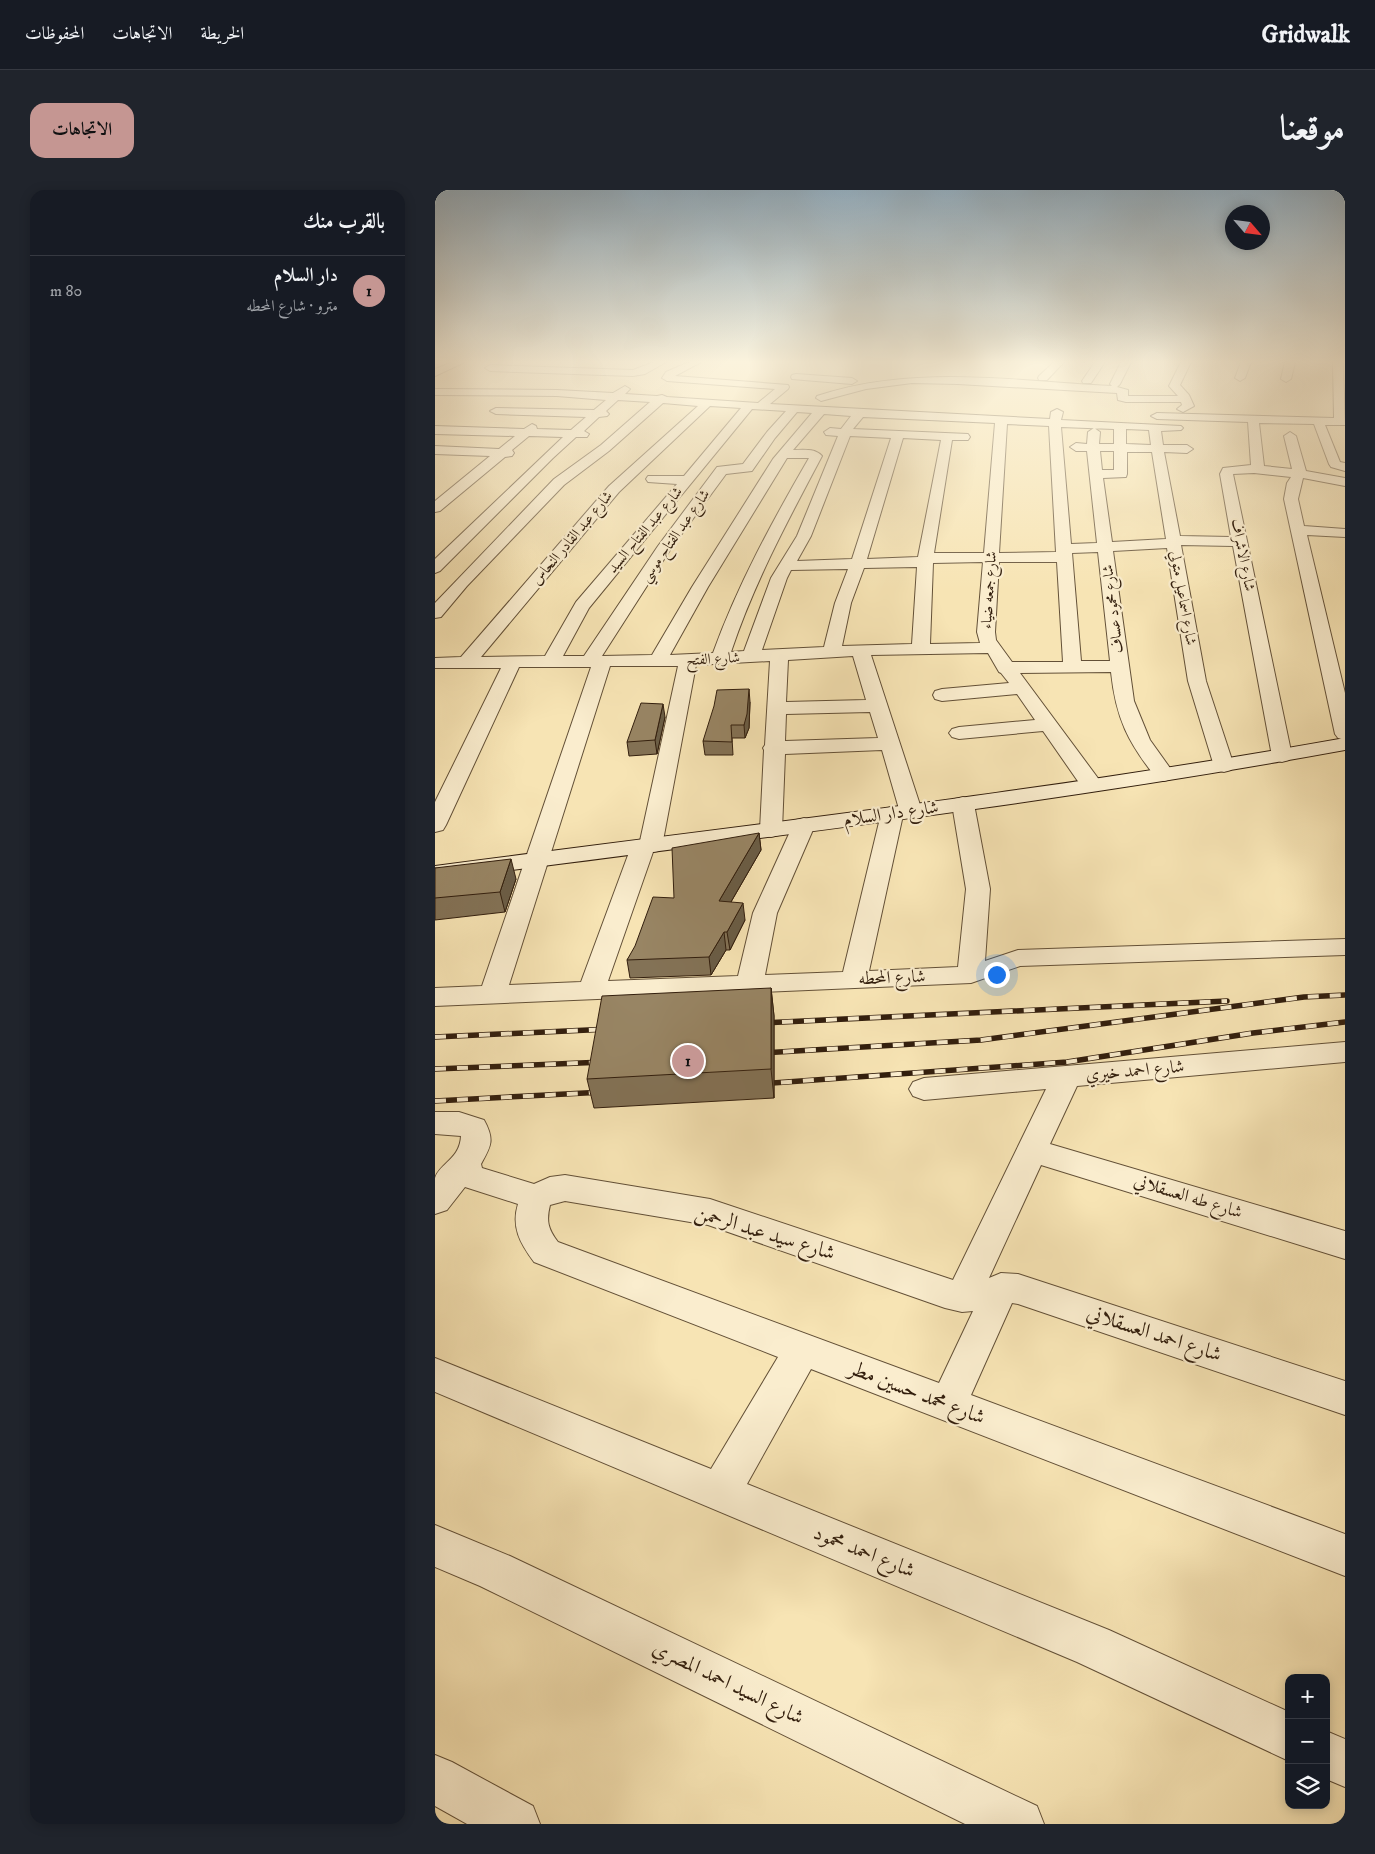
<!DOCTYPE html>
<html lang="ar">
<meta charset="utf-8">
<style>
body{margin:0;font-family:"IM FELL DW Pica",Amiri,serif;background:#20242c;color:#f1f3f6;direction:rtl}
.controls{position:absolute;right:15px;bottom:15px;display:grid;overflow:hidden;border-radius:10px;box-shadow:0 2px 12px #0003}
.controls button{width:45px;height:45px;display:grid;place-items:center;padding:0;border:0;border-bottom:1px solid #363941;background:#171b24;color:#f1f3f6;font:25px sans-serif}
.compass{position:absolute;left:790px;top:15px;width:45px;height:45px;border-radius:50%;background:#171b24;box-shadow:0 2px 12px #0003;rotate:118deg}
.you{position:absolute;left:561px;top:784px;width:18px;height:18px;margin:-12px;border:4px solid #fff;border-radius:50%;background:#1a73e8;box-shadow:0 0 0 8px #1a73e833}
.badge{display:grid;place-items:center;width:32px;height:32px;border-radius:50%;background:#c59692;color:#111;font-size:16px;font-weight:700}
.pin{position:absolute;translate:-50% -50%;border:2px solid #fff;box-shadow:0 1px 5px #0006}
.list{margin:0;padding:0;list-style:none}
h2{display:flex;justify-content:space-between;align-items:center;height:65px;margin:0;padding:0 20px;font-size:21px}
h2 small{font-size:16px;font-weight:400;color:#9ea1a6}
.list li{display:grid;grid-template-columns:32px 1fr auto;gap:15px;align-items:center;box-sizing:border-box;height:70px;padding:0 20px;border-top:1px solid #363941}
.list b{display:block;font-size:19px;white-space:nowrap}
.list p{margin:0;font-size:16px;white-space:nowrap;color:#9ea1a6}
.list em{font-size:16px;font-style:normal;color:#9ea1a6}
.icon{flex:none;width:28px;height:28px;fill:none;stroke:currentColor;stroke-width:2;stroke-linecap:round;stroke-linejoin:round}
.map{position:relative;flex:none;width:910px;height:1634px;overflow:hidden;direction:ltr;border-radius:15px}
header{display:flex;align-items:center;gap:30px;box-sizing:border-box;height:70px;padding:0 25px;background:#171b24;border-bottom:1px solid #363941}
header strong{font-size:24px}
nav{display:flex;gap:28px;margin-inline-start:auto;font-size:18px}
.intro{display:flex;align-items:center;justify-content:space-between;box-sizing:border-box;height:120px;padding:0 30px}
h1{margin:0;font-size:35px}
.button{padding:12px 22px;border-radius:15px;background:#c59692;color:#111;font-size:18px;font-weight:700}
main{display:flex;gap:30px;padding:0 30px}
aside{flex:1;background:#171b24;border-radius:15px;box-shadow:0 2px 12px #0003}
.map>svg:first-child{display:block}
.lines{fill:none;stroke-linecap:round;stroke-linejoin:round}
.minor-casing{stroke:#635037;stroke-width:2}
.secondary-casing{stroke:#321e0d;stroke-width:2}
.minor{fill:#faedce;fill-rule:evenodd}
.secondary{fill:#faedce;fill-rule:evenodd}
.rail-casing{stroke:#321e0d;stroke-width:5.5}
.rail{stroke:#faedce;stroke-width:4;stroke-dasharray:11;stroke-linecap:butt}
.wall{fill:#837256;stroke:#321e0d}
.shaded-wall{fill:#6a5d46;stroke:#321e0d}
.building{fill:#988564;stroke:#321e0d}
.labels{text-anchor:middle;dominant-baseline:central;stroke-width:4.5;stroke-linejoin:round;paint-order:stroke}
.far-street-label{font-size:15px;fill:#321e0d;stroke:#faedce}
.street-label{font-size:18px;fill:#321e0d;stroke:#faedce}
.near-street-label{font-size:21px;fill:#321e0d;stroke:#faedce}
</style>
<header>
<strong>Gridwalk</strong>
<nav><a>الخريطة</a><a>الاتجاهات</a><a>المحفوظات</a></nav>
</header>
<div class="intro"><h1>موقعنا</h1><a class="button">الاتجاهات</a></div>
<main>
<div class="map">
<svg width="910" height="1634" viewBox="0 0 910 1634">
<rect width="100%" height="100%" fill="#f7e4b4"/>
<filter id="stains"><feTurbulence type="fractalNoise" baseFrequency=".004" numOctaves="4"/><feColorMatrix values="0 0 0 0 .2 0 0 0 0 .09 0 0 0 0 .02 0 0 0 .5 -.17"/></filter>
<radialGradient id="worn" r=".72"><stop offset=".6" stop-color="#630" stop-opacity="0"/><stop offset="1" stop-color="#630" stop-opacity=".3"/></radialGradient>
<g class="lines">
<g class="minor-casing">
<g id="minor">
<path d="M18,172H30L0,186V179Z"/>
<path d="M219,172H231L210,184L198,186L55,181L50,178L55,175L198,180Z"/>
<path d="M254,172H266L240,186L353,195L354,197L353,199L335,214L615,229L616,222L622,219L628,222L626,230L746,236L748,238L746,240L726,241L728,255H752L758,259L752,263L729,262L745,346L796,347L785,284L788,278L816,275L813,232L722,229L716,226L722,223L899,228L898,172H908L910,235H890L905,272L910,273V281L896,277L894,274L879,234L824,233L829,276L857,279L849,246L855,242L861,246L871,281L910,288V296L868,288L863,309L869,336L910,339V347L872,345L910,503V550L903,548L900,544L849,309L852,293L856,287L819,283L798,284L857,566L854,570L847,572L840,570L837,566L798,356L746,355L771,491L799,576L796,580L789,582L782,580L779,576L753,491L732,358L678,361L699,511L715,550L740,585L736,589L729,591L722,589C693,552 681,529 676,482L585,483L668,595L665,600L657,601L649,600L608,541L524,549L517,547L514,543L517,539L524,537L600,530L582,504L507,511L500,509L498,505L500,501L507,499L574,493L566,483L564,482L553,463L436,465L487,621L484,626L476,628L468,625L434,781L523,777L531,699L517,614L520,609L528,607L536,609L539,614L555,699L550,771L583,760L910,749V765L585,776L536,793L0,816V798L47,796L156,477H84L11,635L8,640L0,642V612L66,478H0V468L26,467L174,296L263,216L228,213L174,261L129,295L32,396L6,427L0,428V413L119,289L166,255L215,212L183,210L171,221L174,224L172,226L164,227L149,241L154,244L152,247H141L118,268L5,381L0,383V369L128,247L94,246L77,260L79,263L77,266L70,267L5,321L0,322V311L55,266L0,264V256L64,259L80,246L0,244V236L89,239L97,234L101,236L102,239L136,240L151,227L61,224L55,221L61,218L159,220L171,210L122,206L0,205V199L122,200L178,203L190,196L195,199L190,204L222,206L227,205L232,207L323,213L340,199L232,191L227,188L231,182ZM275,216L306,218L249,286H213L211,289L213,292L242,294L141,412L110,466L46,467L184,302ZM317,219L351,221L332,242L308,274L282,277L223,356L149,466H128L154,418ZM362,222L377,223L338,269L257,397L217,465L167,466L235,360L291,284L317,281L340,248ZM389,224L416,226L406,239L395,238L389,242L391,245L403,246L362,346L336,388L309,461L296,462C319,393 353,330 387,266C380,258 368,260 358,260ZM428,227L560,233L549,363H499L517,250H533L535,247L533,244L418,239ZM572,234L614,236L621,362L564,363ZM626,237L679,239V254H664L665,242L659,238L653,242L652,254L641,253L635,257L641,261H652L662,353L636,354ZM691,239L714,240L716,255L691,254ZM415,246L456,248L417,369L362,371L376,346ZM468,248L506,250L483,367L432,369ZM665,261H679V280H667ZM692,262H717L731,349L677,352L668,288L691,287L692,284ZM352,268H374C337,332 303,394 278,463L235,465L273,397ZM663,362L675,471H646L637,363ZM548,372L542,442L545,453L495,454L498,373ZM564,372H622L628,472H577L561,450L560,442ZM482,377L477,454L407,456L416,413L429,378ZM413,379L400,413L389,457L327,460L352,388L356,380ZM418,466L431,510L351,512L353,470ZM335,471L330,555L328,558L329,560L325,640L328,645L336,647L344,645L347,640L350,564L447,560L464,619L457,617L449,619L446,624L408,782L330,785L342,723L380,635L377,630L369,628L361,630L358,635L318,723L303,786L173,791L218,662L223,661L227,656L261,475ZM175,476H243L205,651L200,652L196,657L146,792L74,795ZM435,522L443,548L350,551L351,524Z"/>
<path d="M619,172H629L612,190H604L603,188L604,186Z"/>
<path d="M660,172H670L656,193H648L647,191Z"/>
<path d="M686,172H696L685,194L682,197L693,200V206H743L734,196L746,172H756L745,195L754,205L759,216L748,222L742,219L747,215L746,212H691L683,210L682,203L523,194L477,193L431,199L386,211L381,208L382,206C478,174 579,191 677,196L675,194Z"/>
<path d="M806,172H816L810,188L805,191L800,188Z"/>
<path d="M850,172H860L856,189L851,192L846,189Z"/>
<path d="M361,184L417,188L422,191L417,194L357,189L356,187L357,185Z"/>
<path d="M910,852V872L642,896L615,954L910,1041V1069L606,975L554,1088L566,1083L583,1084L910,1191V1225L583,1114L577,1113L536,1205L910,1344V1386L376,1179L312,1294L674,1440L854,1522V1571L642,1472L0,1202V1168L276,1279L343,1167L99,1072C85,1053 76,1037 83,1014L30,997L12,1020L0,1024C0,1015 0,996 0,988C5,973 25,969 26,946L0,944V922H24L49,930C60,950 56,956 46,974L47,978L99,994L115,987L130,985L275,1009L518,1090L611,899L489,910L478,906L474,899L478,892L489,888ZM130,1011L273,1035L510,1118L527,1122L538,1121L504,1193L123,1052C113,1039 111,1031 115,1015Z"/>
<path d="M0,1335L75,1366L602,1616L609,1634H530L45,1396L0,1377Z"/>
<path d="M891,1541L910,1549V1597L891,1589Z"/>
<path d="M0,1565L17,1572L98,1616L105,1634H32L0,1616Z"/>
</g>
</g>
<g class="secondary-casing">
<path id="secondary" d="M910,548V560C609,615 304,650 0,690V676C304,636 609,602 910,548Z"/>
</g>
<use href="#minor" class="minor"/>
<use href="#secondary" class="secondary"/>
<g class="rail-casing">
<g id="rail">
<path d="M325,833L792,811"/>
<path d="M0,847L175,839"/>
<path d="M326,863L546,850L869,807L910,805"/>
<path d="M0,879L169,872"/>
<path d="M324,894L632,872L818,843L910,832"/>
<path d="M0,911L169,902"/>
</g>
</g>
<use href="#rail" class="rail"/>
</g>
<g class="wall">
<path d="M315,512L314,538L310,548H297L298,565H270L268,551Z"/>
<path d="M230,527L222,564L194,566L192,552Z"/>
<path d="M324,643L326,660L296,712L310,730L295,760H291L276,785L195,788L192,770L239,708Z"/>
<path d="M0,678L81,689L70,722L0,730Z"/>
<path d="M336,798L339,826V908L159,918L152,889Z"/>
</g>
<g class="shaded-wall">
<path d="M314,499L315,512L314,538L310,548L309,535Z"/>
<path d="M228,514L230,527L222,564L220,550Z"/>
<path d="M324,643L326,660L286,729L284,711Z"/>
<path d="M76,669L81,689L70,722L65,702Z"/>
<path d="M308,713L310,730L295,760L292,742Z"/>
<path d="M289,742L291,760L276,785L274,767Z"/>
<path d="M336,798L339,826V908L336,879Z"/>
</g>
<g class="building">
<path d="M314,499L312,524L309,535H296L297,552L268,551L279,516L282,500Z"/>
<path d="M206,513L228,514L220,550L192,552Z"/>
<path d="M324,643L284,711L308,713L292,742H289L274,767L192,770L200,756L218,707L239,708L237,658Z"/>
<path d="M76,669L65,702L0,708V678Z"/>
<path d="M336,798V879L152,889L167,806Z"/>
</g>
<linearGradient id="sky" x2="0" y2="1"><stop stop-color="#93acbc"/><stop offset="0.43" stop-color="#fbf3dd"/><stop offset="1" stop-color="#fbf3dd" stop-opacity="0"/></linearGradient>
<rect width="910" height="400" fill="url(#sky)"/>
<g class="labels">
<g class="far-street-label">
<text transform="translate(210 340) rotate(-50)">شارع عبد الفتاح السيد</text>
<text transform="translate(240 346) rotate(-55)">شارع عبد الفتاح موسي</text>
<text transform="translate(137 348) rotate(-50)">شارع عبد القادر النحاس</text>
<text transform="translate(808 365) rotate(79)">شارع الاشراف</text>
<text transform="translate(554 400) rotate(-86)">شارع جمعه ضياء</text>
<text transform="translate(748 408) rotate(80)">شارع اسماعيل متولي</text>
<text transform="translate(678 419) rotate(-97)">شارع محمود عساف</text>
<text transform="translate(278 469) rotate(-3)">شارع الفتح</text>
</g>
<g class="street-label">
<text transform="translate(456 624) rotate(-8)">شارع دار السلام</text>
<text transform="translate(457 788) rotate(-2)">شارع المحطه</text>
<text transform="translate(700 881) rotate(-5)">شارع احمد خيري</text>
<text transform="translate(753 1007) rotate(17)">شارع طه العسقلاني</text>
</g>
<g class="near-street-label">
<text transform="translate(330 1043) rotate(17)">شارع سيد عبد الرحمن</text>
<text transform="translate(719 1144) rotate(18)">شارع احمد العسقلاني</text>
<text transform="translate(482 1203) rotate(21)">شارع محمد حسين مطر</text>
<text transform="translate(429 1362) rotate(22)">شارع احمد محمود</text>
<text transform="translate(293 1493) rotate(26)">شارع السيد احمد المصري</text>
</g>
</g>
<rect width="100%" height="100%" filter="url(#stains)"/>
<rect width="100%" height="100%" fill="url(#worn)"/>
</svg>
<div class="controls">
<button>+</button>
<button>−</button>
<button><svg class="icon" aria-label="layers" viewBox="0 0 24 24"><path d="M12 4l9 5-9 5-9-5zM3 14l9 5 9-5"/></svg></button>
</div>
<svg class="compass" viewBox="-18 -18 36 36"><path d="M0-13l5 13h-10z" fill="#e53935"/><path d="M0 13l5-13h-10z" fill="#9ea1a6"/></svg>
<div class="you"></div>
<div class="pin badge" style="left:253px;top:871px">1</div>
</div>
<aside>
<h2>بالقرب منك<small></small></h2>
<ul class="list">
<li><span class="badge">1</span><div><b>دار السلام</b><p>مترو · شارع المحطه</p></div><em>80 m</em></li>
</ul>
</aside>
</main>
